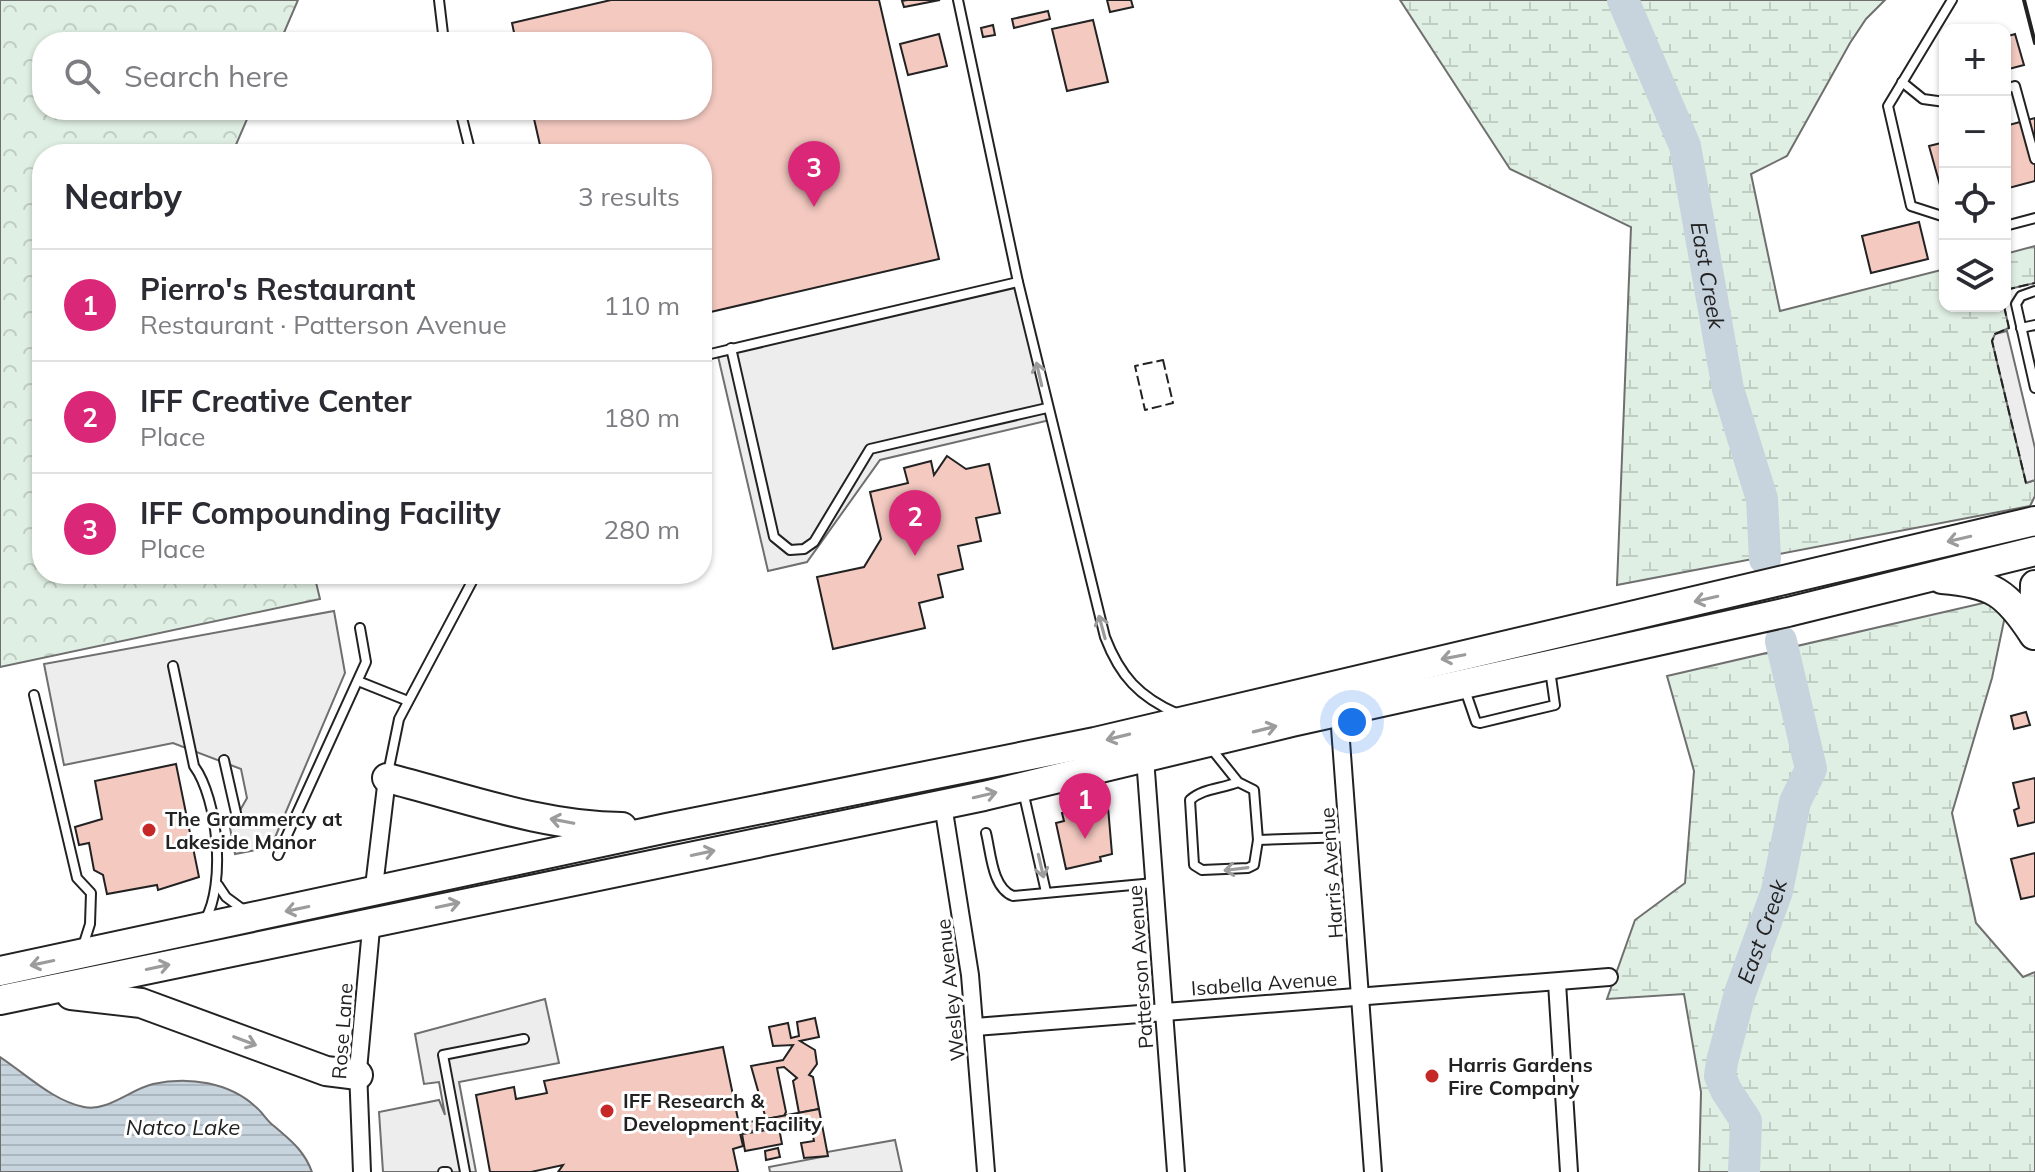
<!DOCTYPE html>
<meta charset="utf-8">
<style>
body{margin:0;font-family:Mulish,sans-serif;background:#f7f7f7;color:#2b2b33}
.controls{position:absolute;right:24px;top:24px;display:grid;overflow:hidden;border-radius:16px;box-shadow:0 2px 6px #0004}
.controls button{width:72px;height:72px;display:grid;place-items:center;padding:0;border:0;border-bottom:2px solid #e1e1e2;background:#fff;color:#2b2b33;font:40px sans-serif}
.you{position:absolute;left:1352px;top:722px;width:28px;height:28px;margin:-20px;border:6px solid #fff;border-radius:50%;background:#1a73e8;box-shadow:0 0 0 12px #1a73e833}
.badge{display:grid;place-items:center;width:52px;height:52px;border-radius:50%;background:#db2777;color:#fff;font-size:26px;font-weight:700}
.pin{position:absolute;translate:-50% -66px;filter:drop-shadow(0 2px 4px #0008)}
.pin::after{content:'';position:absolute;top:42px;width:28px;height:24px;background:inherit;clip-path:polygon(0 0,100% 0,50% 100%)}
.list{margin:0;padding:0;list-style:none}
h2{display:flex;justify-content:space-between;align-items:center;height:104px;margin:0;padding:0 32px;font-size:34px}
h2 small{font-size:26px;font-weight:400;color:#7c7c81}
.list li{display:grid;grid-template-columns:52px 1fr auto;gap:24px;align-items:center;box-sizing:border-box;height:112px;padding:0 32px;border-top:2px solid #e1e1e2}
.list b{display:block;font-size:30px;white-space:nowrap}
.list p{margin:0;font-size:26px;white-space:nowrap;color:#7c7c81}
.list em{font-size:26px;font-style:normal;color:#7c7c81}
.icon{flex:none;width:44px;height:44px;fill:none;stroke:currentColor;stroke-width:2;stroke-linecap:round;stroke-linejoin:round}
.map{position:relative;flex:none;width:2035px;height:1172px;overflow:hidden}
.search{position:absolute;background:#fff;box-shadow:0 2px 6px #0004;left:32px;top:32px;width:680px;height:88px;display:flex;align-items:center;gap:20px;box-sizing:border-box;padding:0 28px;border-radius:32px;color:#7c7c81;font-size:30px}
.panel{position:absolute;background:#fff;box-shadow:0 2px 6px #0004;left:32px;top:144px;width:680px;height:440px;border-radius:32px}
.map>svg:first-child{display:block}
.forest{fill:url(#forest-crowns);stroke:#6f6f6f;stroke-width:2}
.wetland{fill:url(#wetland-marsh);stroke:#6f6f6f;stroke-width:2}
.parking{fill:#ededed;stroke:#6f6f6f;stroke-width:2}
.water{fill:url(#water-rules);stroke:#6f6f6f;stroke-width:2}
.lines{fill:none;stroke-linecap:round;stroke-linejoin:round}
.river{stroke:#c7d3dd;stroke-width:32}
.building{fill:#f3c9c0;stroke:#222;stroke-width:2}
.lane-casing{stroke:#222;stroke-width:12}
.street-casing{stroke:#222;stroke-width:20}
.highway-casing{stroke:#222;stroke-width:32}
.lane{stroke:#fff;stroke-width:8}
.street{stroke:#fff;stroke-width:16}
.highway{stroke:#fff;stroke-width:28}
.fence{stroke:#222;stroke-width:2;stroke-dasharray:10 4;stroke-linecap:butt}
.wall{stroke:#222;stroke-width:4}
.oneway{stroke:#9c9c9c}
.poi-dot{fill:#c62828;stroke:#fff;stroke-width:3}
.labels{text-anchor:middle;dominant-baseline:central;stroke-width:6;stroke-linejoin:round;paint-order:stroke}
.poi-label{font-size:20px;font-weight:bold;fill:#222;stroke:#fff;text-anchor:start}
.street-label{font-size:20px;fill:#222;stroke:#fff}
.water-label{font-size:22px;font-style:italic;fill:#222;stroke:#fff}
</style>
<div class="map">
<svg width="2035" height="1172" viewBox="0 0 2035 1172">
<defs>
<pattern id="forest-crowns" width="20" height="18" patternUnits="userSpaceOnUse" patternTransform="scale(2)"><rect width="20" height="18" fill="#e0efe3"/><path d="M2 6a3 3 0 1 1 6 0M12 15a3 3 0 1 1 6 0" fill="none" stroke="#c0cdc2"/></pattern>
<pattern id="wetland-marsh" width="20" height="14" patternUnits="userSpaceOnUse" patternTransform="scale(2)"><rect width="20" height="14" fill="#e0efe3"/><path d="M1 5h8M5 5V1M11 12h8M15 12V8" fill="none" stroke="#c0cdc2"/></pattern>
<pattern id="water-rules" width="6" height="5" patternUnits="userSpaceOnUse" patternTransform="scale(2)"><rect width="6" height="5" fill="#c7d3dd"/><path d="M0 2.5h6" fill="none" stroke="#abb5bd"/></pattern>
</defs>
<rect width="100%" height="100%" fill="#fff"/>
<path class="forest" d="M0,0H298L280,42H42V110H251L232,154H42V574H314L320,599L0,667Z"/>
<g class="wetland">
<path d="M1400,0H1885L1866,19L1850,43L1787,156L1751,174L1780,311L1945,269V306H2004L2009,328L1995,334L2026,483L2035,480V496L2030,506L1617,585L1631,227L1510,169Z"/>
<path d="M2035,246V283L2005,290V254Z"/>
<path d="M2009,597L1992,678L1952,813L1976,923L2023,977L2035,972V1172H1699L1701,1092L1684,994L1607,999L1635,920L1685,883L1694,771L1667,676Z"/>
</g>
<g class="parking">
<path d="M1018,282L1050,420L880,460L807,562L768,571L717,352Z"/>
<path d="M2007,331L2035,448V480L2026,483L1992,341L1995,334Z"/>
<path d="M334,611L345,673L271,847L235,854L230,828L247,798L241,769L173,743L64,765L44,664Z"/>
<path d="M545,999L559,1063L459,1082L476,1172H383L379,1112L439,1100L445,1115L439,1082L424,1084L415,1034Z"/>
<path d="M895,1140L902,1172H770L769,1167L827,1156V1152Z"/>
</g>
<path class="water" d="M0,1057C26,1074 53,1101 84,1107C107,1112 131,1089 153,1084C188,1076 230,1082 257,1108C263,1113 267,1121 274,1126C290,1140 304,1150 312,1172H0Z"/>
<g class="lines">
<g class="river">
<path id="s1" d="M1623,0L1685,146L1728,389L1762,499L1765,559"/>
<path id="s2" d="M1744,1172L1746,1121L1726,1090L1720,1076L1722,1062L1740,993L1777,891L1795,802L1811,769L1781,641"/>
</g>
</g>
<g class="building">
<path d="M611,0H879L939,259L702,314V154H542L532,110H702V42H516L512,23Z"/>
<path d="M907,0H940L904,7L902,1Z"/>
<path d="M1107,0H1131L1133,7L1110,12Z"/>
<path d="M1048,11L1050,19L1014,28L1012,19Z"/>
<path d="M1093,20L1108,82L1067,91L1052,29Z"/>
<path d="M993,25L995,35L983,37L981,28Z"/>
<path d="M939,34L947,66L908,75L900,44Z"/>
<path d="M2015,34L2024,65L2005,70V37Z"/>
<path d="M2035,118V181L2005,189V126Z"/>
<path d="M1945,142V203L1929,146Z"/>
<path d="M1919,222L1928,259L1871,273L1862,236Z"/>
<path d="M947,456L966,469L989,464L1000,513L976,518L981,541L958,546L963,569L938,575L943,597L919,603L925,628L833,649L817,577L864,567L881,539L870,492L908,483L904,468L931,461L934,475Z"/>
<path d="M2026,712L2030,725L2014,729L2011,716Z"/>
<path d="M176,764L199,877L158,890L157,885L107,894L103,875L94,870L89,843L79,845L75,827L102,819L95,781Z"/>
<path d="M2035,778V822L2018,826L2014,810L2019,808L2013,783Z"/>
<path d="M1103,804L1104,808L1108,807L1112,854L1100,857L1101,861L1066,869L1056,823L1064,821L1062,813Z"/>
<path d="M2035,853V896L2021,899L2011,859Z"/>
<path d="M815,1018L819,1037L800,1041L815,1050L817,1064L809,1075L813,1077L819,1109L799,1113L793,1081L797,1078L784,1067L777,1068L786,1112L784,1116L766,1119L751,1066L783,1060L793,1045L773,1046L769,1027L788,1023L791,1038L799,1036L797,1022Z"/>
<path d="M723,1047L739,1124L819,1109L828,1156L804,1158L801,1143L814,1141L810,1120L740,1133L743,1146L733,1149L738,1172H558L563,1165L531,1172H490L476,1095L514,1087L516,1099L547,1093L544,1081Z"/>
<path d="M779,1128L782,1144L745,1151L742,1134Z"/>
<path d="M778,1148L780,1157L766,1160L765,1151Z"/>
</g>
<g class="lines">
<g class="lane-casing">
<g id="lane">
<path d="M439,0L444,42"/>
<path d="M958,0L1018,282L1105,637C1120,676 1139,697 1178,714"/>
<path d="M1902,82L1923,99L1945,102"/>
<path d="M2005,89L2015,86L2035,159"/>
<path d="M460,110L471,154"/>
<path d="M1945,217L1911,206L1888,106L1952,0"/>
<path d="M2005,226L2035,218"/>
<path d="M2035,291L2021,296L2016,304L2035,388"/>
<path d="M2021,328L2035,325"/>
<path d="M731,348L774,537L790,550L804,549L814,542L870,449L1047,408"/>
<path d="M702,356L1018,282"/>
<path d="M173,666L194,766C218,799 226,884 205,920"/>
<path d="M358,681L408,701"/>
<path d="M1464,687L1476,722L1480,723L1555,705L1550,670"/>
<path d="M34,695L77,878L91,893L90,924L83,946"/>
<path d="M1210,747L1238,782L1254,790L1258,840L1254,865L1248,868L1202,870L1194,865L1190,800C1203,788 1222,789 1238,782"/>
<path d="M224,760L236,813"/>
<path d="M388,773L399,719L476,574"/>
<path d="M1023,791L1046,892"/>
<path d="M986,833C991,853 992,888 1013,896L1154,883"/>
<path d="M1258,840L1348,837"/>
<path d="M278,855L366,662L360,628"/>
<path d="M218,885L226,897L245,911"/>
<path d="M443,1172H447"/>
<path d="M465,1172L443,1055L524,1039"/>
</g>
</g>
<g class="street-casing">
<g id="street">
<path d="M1339,714L1373,1172"/>
<path d="M1145,758L1176,1172"/>
<path d="M943,805L970,975L986,1172"/>
<path d="M373,895L387,778"/>
<path d="M1557,983L1569,1172"/>
<path d="M975,1027L1609,977"/>
<path d="M362,1172L358,1070L372,918"/>
</g>
</g>
<g class="highway-casing">
<g id="highway">
<path d="M1942,579C1993,583 2007,593 2034,635"/>
<path d="M2034,634L2035,585"/>
<path d="M387,778C463,797 543,827 622,827"/>
<path d="M0,971L667,828L1095,742L2035,521"/>
<path d="M71,995L141,1003L326,1071L358,1075"/>
<path d="M0,1000L984,796L1292,722L1788,612L2035,551"/>
</g>
</g>
<use href="#lane" class="lane"/>
<use href="#street" class="street"/>
<use href="#highway" class="highway"/>
<g class="fence">
<path d="M2005,290L2035,283"/>
<path d="M2004,306L2009,328L1995,334L1992,341L2026,483"/>
<path d="M1163,360L1173,403L1145,410L1135,366Z"/>
</g>
<path class="wall" d="M2024,0L2035,43"/>
</g>
<defs><path id="oneway-shaft" d="M-6 0H5M1.5-3L5.5 0L1.5 3" fill="none" stroke-width="1.6" stroke-linecap="round" stroke-linejoin="round" transform="scale(2)"/></defs>
<g class="oneway">
<use href="#oneway-shaft" transform="translate(1039 374) rotate(-103)"/>
<use href="#oneway-shaft" transform="translate(1959 539) rotate(167)"/>
<use href="#oneway-shaft" transform="translate(1706 599) rotate(167)"/>
<use href="#oneway-shaft" transform="translate(1102 627) rotate(-105)"/>
<use href="#oneway-shaft" transform="translate(1453 657) rotate(169)"/>
<use href="#oneway-shaft" transform="translate(1265 729) rotate(-14)"/>
<use href="#oneway-shaft" transform="translate(1118 737) rotate(166)"/>
<use href="#oneway-shaft" transform="translate(985 795) rotate(-13)"/>
<use href="#oneway-shaft" transform="translate(562 821) rotate(-169)"/>
<use href="#oneway-shaft" transform="translate(703 853) rotate(-12)"/>
<use href="#oneway-shaft" transform="translate(1041 866) rotate(77)"/>
<use href="#oneway-shaft" transform="translate(1236 869) rotate(173)"/>
<use href="#oneway-shaft" transform="translate(448 905) rotate(-12)"/>
<use href="#oneway-shaft" transform="translate(297 909) rotate(168)"/>
<use href="#oneway-shaft" transform="translate(42 963) rotate(168)"/>
<use href="#oneway-shaft" transform="translate(158 967) rotate(-12)"/>
<use href="#oneway-shaft" transform="translate(245 1041) rotate(21)"/>
</g>
<g class="poi-dot">
<circle cx="149" cy="830" r="8"/>
<circle cx="1432" cy="1076" r="8"/>
<circle cx="607" cy="1111" r="8"/>
</g>
<g class="labels">
<g class="poi-label">
<text x="165" y="818">The Grammercy at<tspan x="165" dy="23">Lakeside Manor</tspan></text>
<text x="1448" y="1064">Harris Gardens<tspan x="1448" dy="23">Fire Company</tspan></text>
<text x="623" y="1100">IFF Research &amp;<tspan x="623" dy="23">Development Facility</tspan></text>
</g>
<g class="street-label">
<text transform="translate(1331 873) rotate(-94)">Harris Avenue</text>
<text transform="translate(1140 967) rotate(-94)">Patterson Avenue</text>
<text transform="translate(1264 983) rotate(-4)">Isabella Avenue</text>
<text transform="translate(950 990) rotate(-96)">Wesley Avenue</text>
<text transform="translate(342 1031) rotate(-86)">Rose Lane</text>
</g>
<g class="water-label">
<text stroke="none"><textPath href="#s1" startOffset="290">East Creek</textPath></text>
<text stroke="none"><textPath href="#s2" startOffset="254">East Creek</textPath></text>
<text x="183" y="1127">Natco Lake</text>
</g>
</g>
</svg>
<div class="controls">
<button>+</button>
<button>−</button>
<button><svg class="icon" aria-label="locate" viewBox="0 0 24 24"><circle cx="12" cy="12" r="6"/><path d="M12 2v4M12 18v4M2 12h4M18 12h4"/></svg></button>
<button><svg class="icon" aria-label="layers" viewBox="0 0 24 24"><path d="M12 4l9 5-9 5-9-5zM3 14l9 5 9-5"/></svg></button>
</div>
<div class="you"></div>
<div class="pin badge" style="left:1085px;top:839px">1</div>
<div class="pin badge" style="left:915px;top:556px">2</div>
<div class="pin badge" style="left:814px;top:207px">3</div>
<div class="search"><svg class="icon" aria-label="search" viewBox="0 0 24 24"><circle cx="10" cy="10" r="6"/><path d="M15 15l6 6"/></svg>Search here</div>
<section class="panel">
<h2>Nearby<small>3 results</small></h2>
<ul class="list">
<li><span class="badge">1</span><div><b>Pierro's Restaurant</b><p>Restaurant · Patterson Avenue</p></div><em>110 m</em></li>
<li><span class="badge">2</span><div><b>IFF Creative Center</b><p>Place</p></div><em>180 m</em></li>
<li><span class="badge">3</span><div><b>IFF Compounding Facility</b><p>Place</p></div><em>280 m</em></li>
</ul>
</section>
</div>
